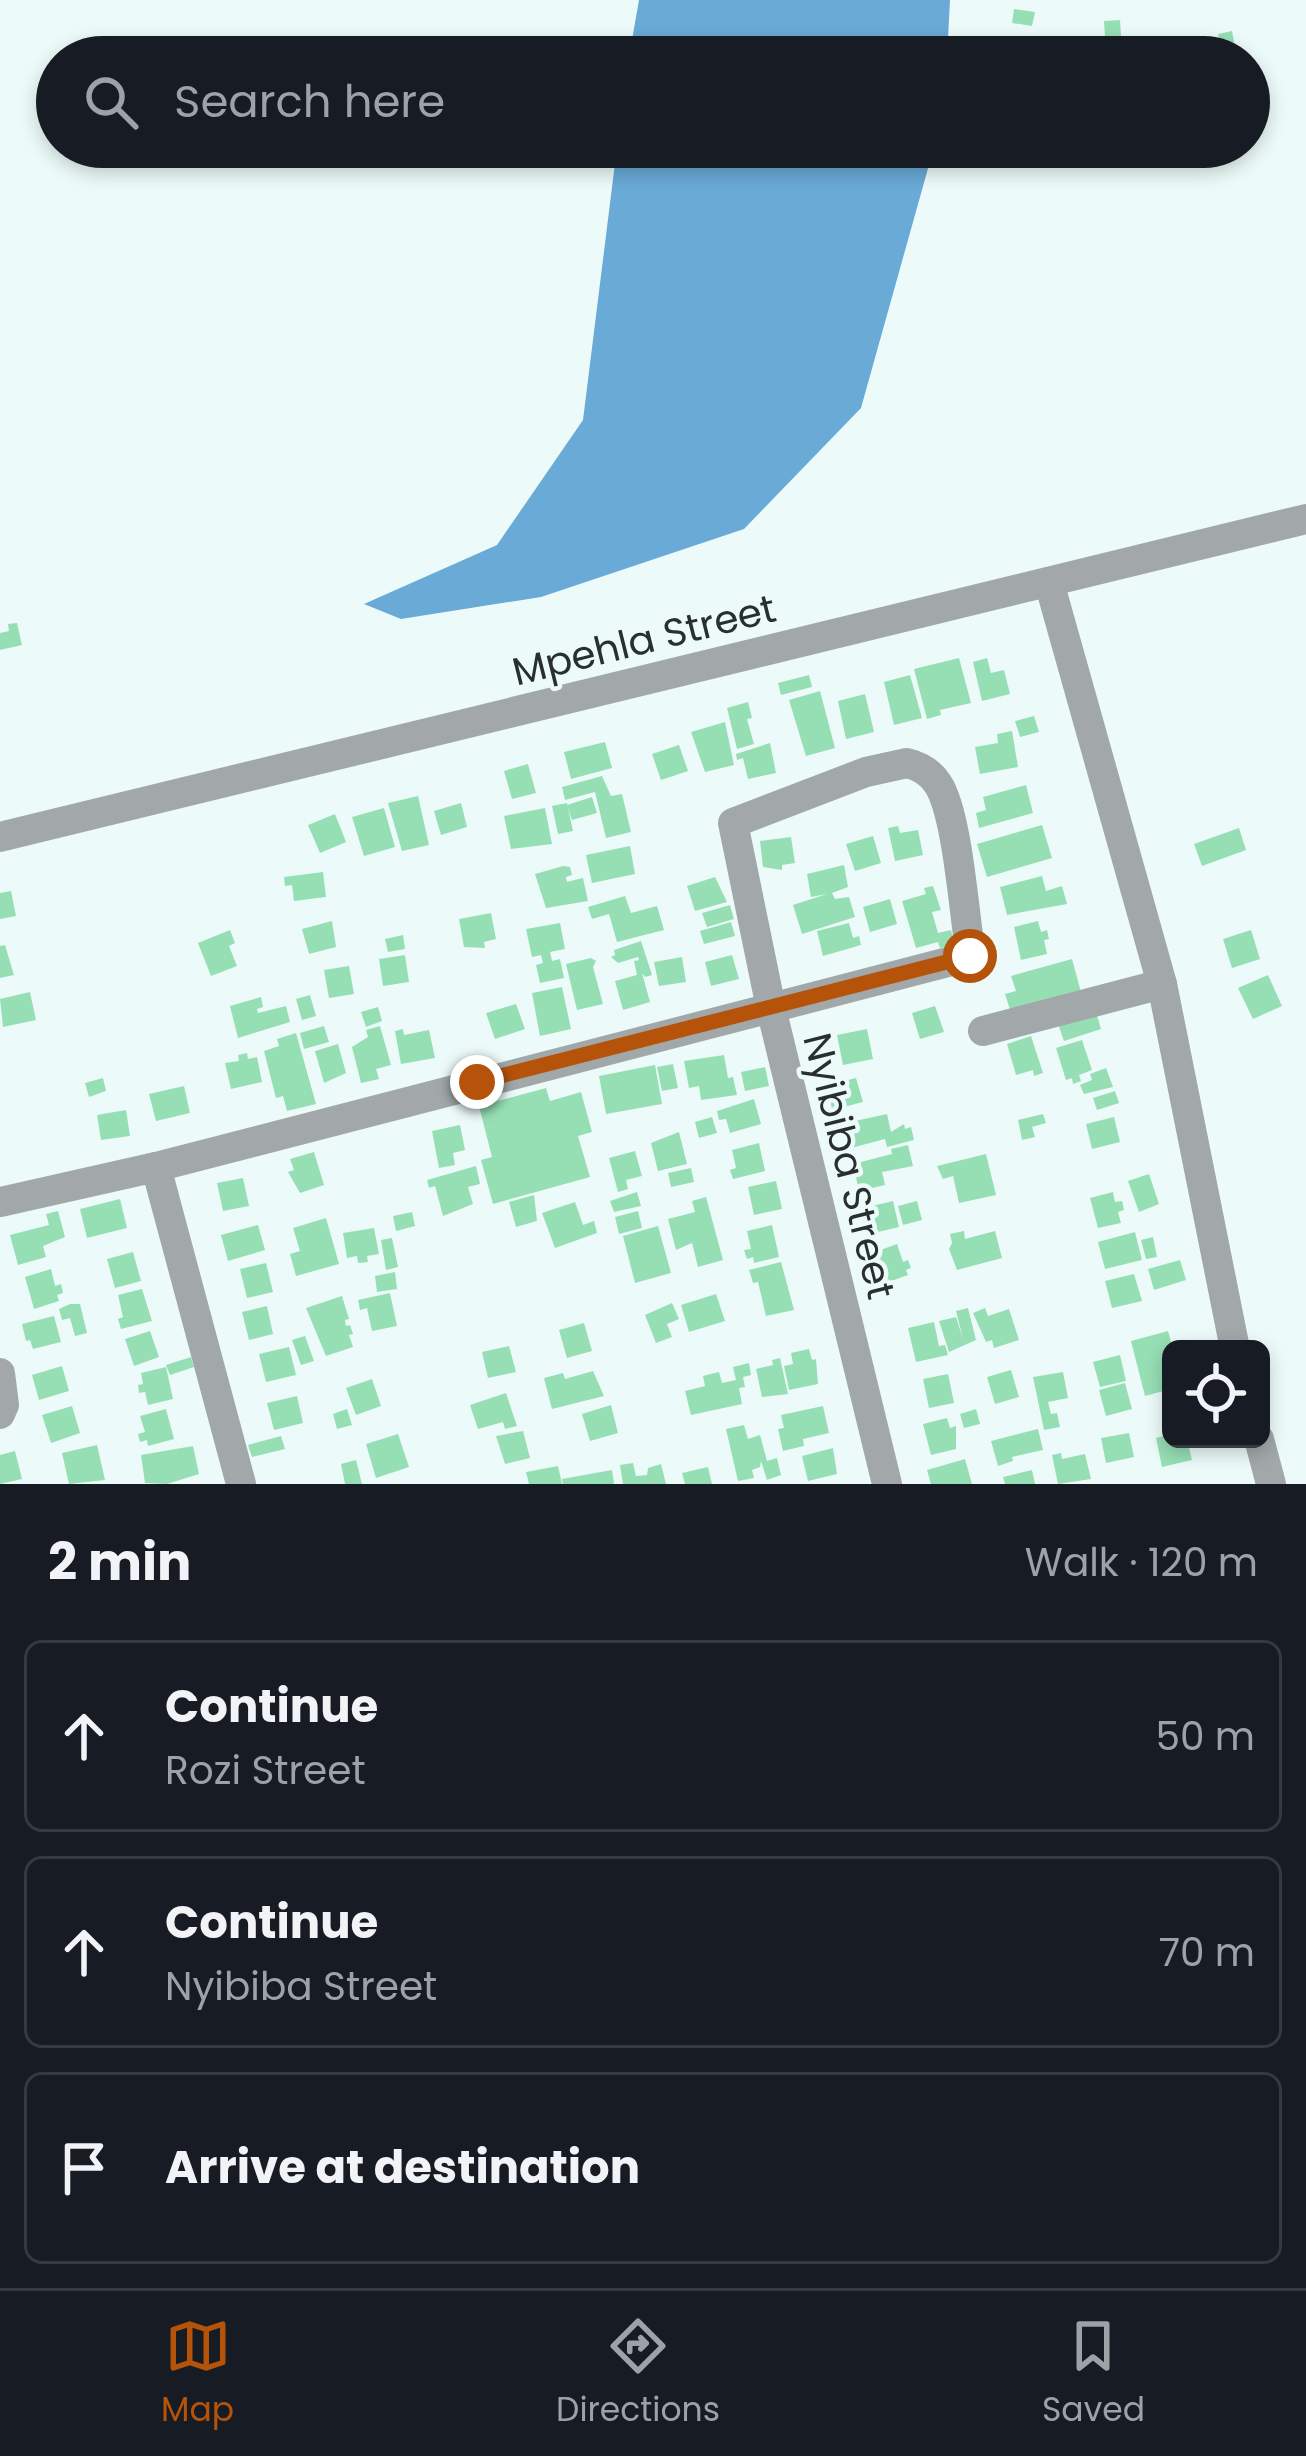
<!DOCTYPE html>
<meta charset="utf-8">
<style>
body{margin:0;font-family:Poppins,sans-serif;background:#20242c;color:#f1f3f6}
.controls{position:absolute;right:36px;bottom:36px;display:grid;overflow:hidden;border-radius:18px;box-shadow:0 6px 18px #0003}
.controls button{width:108px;height:108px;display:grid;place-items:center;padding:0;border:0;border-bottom:3px solid #363941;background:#171b24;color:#f1f3f6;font:60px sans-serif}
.stop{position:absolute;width:36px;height:36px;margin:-27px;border:9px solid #b45309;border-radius:50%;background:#fff}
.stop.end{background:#b45309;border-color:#fff;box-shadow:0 3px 12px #0008}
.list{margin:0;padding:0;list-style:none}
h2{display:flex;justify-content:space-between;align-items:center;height:156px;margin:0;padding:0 48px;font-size:51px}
h2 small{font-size:39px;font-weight:400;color:#9ea1a6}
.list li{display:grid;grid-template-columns:78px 1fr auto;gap:36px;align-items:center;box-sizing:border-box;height:192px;margin:0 24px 24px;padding:0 24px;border:3px solid #363941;border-radius:18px}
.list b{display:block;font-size:45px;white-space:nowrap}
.list p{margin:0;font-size:39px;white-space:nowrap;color:#9ea1a6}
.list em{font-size:39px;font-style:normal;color:#9ea1a6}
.icon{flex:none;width:66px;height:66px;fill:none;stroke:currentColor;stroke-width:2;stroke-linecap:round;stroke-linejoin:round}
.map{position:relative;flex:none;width:1306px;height:1484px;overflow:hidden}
.search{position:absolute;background:#171b24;box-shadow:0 6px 18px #0003;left:36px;right:36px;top:36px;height:132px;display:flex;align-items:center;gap:30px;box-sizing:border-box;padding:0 42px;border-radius:66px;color:#9ea1a6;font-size:45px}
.sheet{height:804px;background:#171b24}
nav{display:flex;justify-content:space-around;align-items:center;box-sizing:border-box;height:168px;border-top:3px solid #363941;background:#171b24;font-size:33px;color:#9ea1a6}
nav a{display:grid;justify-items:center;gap:6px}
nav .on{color:#b45309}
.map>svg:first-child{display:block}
.water{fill:#69aad7}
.building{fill:#96dfb5}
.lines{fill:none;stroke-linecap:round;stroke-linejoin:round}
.minor{stroke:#a2a8aa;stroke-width:30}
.route{stroke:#b45309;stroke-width:15}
.labels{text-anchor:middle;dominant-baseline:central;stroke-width:9;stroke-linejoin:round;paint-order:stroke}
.street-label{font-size:39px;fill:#292e2e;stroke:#ecfbf9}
</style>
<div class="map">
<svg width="1306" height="1484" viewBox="0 0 1306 1484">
<rect width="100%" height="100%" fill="#ecfbf9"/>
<g class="water">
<path d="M639,0H950L947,57H629Z"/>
<path d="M617,147H934L861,408L744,529L541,597L401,619L364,604L497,545L583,420Z"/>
</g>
<g class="building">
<path d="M1014,9L1035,12L1032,26L1012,23Z"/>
<path d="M1120,20L1121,36L1105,37L1104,21Z"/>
<path d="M1232,31L1235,47L1221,49L1218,34Z"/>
<path d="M1011,39H1029L1028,55L1010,54Z"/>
<path d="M1052,147H1086L1085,167L1073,166L1074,153L1051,152Z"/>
<path d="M1097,147H1120L1119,160L1096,158Z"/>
<path d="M17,623L22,645L0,650V633L9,631L8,624Z"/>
<path d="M959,658L971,703L940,710L941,715L927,719L914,669Z"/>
<path d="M987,658L991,673L1004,670L1010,694L982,701L973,662Z"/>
<path d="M809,675L812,687L781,695L778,683Z"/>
<path d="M910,675L922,718L894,725L884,682Z"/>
<path d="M820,691L835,748L806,756L789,700Z"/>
<path d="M865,694L874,732L846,739L838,701Z"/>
<path d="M748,702L752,718L747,719L754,744L737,749L727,708Z"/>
<path d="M1034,716L1039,732L1020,737L1015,721Z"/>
<path d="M725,722L734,765L705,772L691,732Z"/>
<path d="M1012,731L1018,767L980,774L975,747L998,743L997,734Z"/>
<path d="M605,742L612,768L571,779L564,752Z"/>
<path d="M770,743L776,773L748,779L743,758L737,760L736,754Z"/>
<path d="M679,745L688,771L661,780L652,754Z"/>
<path d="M528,764L536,793L512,799L504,771Z"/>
<path d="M602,776L611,796L622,794L631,832L606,838L595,792L565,800L562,787Z"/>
<path d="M1026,785L1033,813L979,828L976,813L986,810L983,797Z"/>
<path d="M418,796L429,845L402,851L388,803Z"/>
<path d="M592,797L597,813L572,820L567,805Z"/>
<path d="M461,803L467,827L441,835L434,811Z"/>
<path d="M567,803L573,831L558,834L552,806Z"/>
<path d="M384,808L395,847L364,856L352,817Z"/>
<path d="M545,808L552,844L511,849L504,816Z"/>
<path d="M335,814L346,842L320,853L308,825Z"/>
<path d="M1042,825L1052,858L987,877L977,844Z"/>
<path d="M898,826L900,833L918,830L923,855L895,861L888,828Z"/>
<path d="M1239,828L1246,850L1202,866L1194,844Z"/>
<path d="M873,836L881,863L855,871L846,844Z"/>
<path d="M791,837L795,863L782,865V870L763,867L760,841Z"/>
<path d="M630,846L635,874L592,883L586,855Z"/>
<path d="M844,865L848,887L832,893L835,899L849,897L855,917L802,934L793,905L827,894L811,897L807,874Z"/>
<path d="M563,866L570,867L572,875L566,877L567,882L583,878L588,901L546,908L535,874Z"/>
<path d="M323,872L326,897L294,901L292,885L285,886L284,877Z"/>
<path d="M1042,876L1046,891L1062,886L1067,904L1007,915L1000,887Z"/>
<path d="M715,877L727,902L695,911L687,886Z"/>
<path d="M933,886L941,910L932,912L938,933L951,930L955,945L940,948L938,942L916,948L902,901L926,894L924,888Z"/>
<path d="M11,891L16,916L0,919V893Z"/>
<path d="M625,896L631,913L657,906L664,930L617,942L609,914L592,919L588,907Z"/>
<path d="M890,899L897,924L870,932L863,907Z"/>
<path d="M730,905L734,919L707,927L702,913Z"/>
<path d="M491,913L496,939L484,942L485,948L464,947L459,919Z"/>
<path d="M332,921L336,947L309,954L302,929Z"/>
<path d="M1038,921L1041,932L1047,930L1049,939L1044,940L1047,954L1021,960L1014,927Z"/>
<path d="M731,922L735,936L704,944L700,931Z"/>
<path d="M560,923L565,949L550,952L552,961L560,959L564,978L540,983L536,965L543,963L541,955L532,957L526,929Z"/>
<path d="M849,923L853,938L859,936L861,945L823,956L817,931Z"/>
<path d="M230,930L235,943L229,946L237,966L211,976L198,943Z"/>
<path d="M1251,930L1260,959L1232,968L1223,939Z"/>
<path d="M403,935L405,949L388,952L385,939Z"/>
<path d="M641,941L652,975L645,977L642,973L650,1002L623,1010L615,981L637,975L634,961L639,960L638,957L618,963L611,957L615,955L614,950Z"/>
<path d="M5,945L14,975L0,978V946Z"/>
<path d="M405,955L409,982L383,986L379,959Z"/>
<path d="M732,955L739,979L711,986L705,962Z"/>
<path d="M682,957L686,982L659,986L654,962Z"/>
<path d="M591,958L596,961L593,967L603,1004L577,1010L566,964Z"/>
<path d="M1072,959L1081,992L1011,1013L1005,994L1016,991L1011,976Z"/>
<path d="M349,966L354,994L329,998L324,970Z"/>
<path d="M1268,975L1282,1006L1253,1019L1238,988Z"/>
<path d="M562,987L571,1029L540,1036L532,993Z"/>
<path d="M30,992L36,1020L3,1027L0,999Z"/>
<path d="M310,995L316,1016L302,1020L296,999Z"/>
<path d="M261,997L263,1007L257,1009L258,1013L286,1006L290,1022L238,1038L230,1006Z"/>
<path d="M516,1004L525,1029L495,1039L486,1013Z"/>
<path d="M935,1006L944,1032L920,1039L912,1013Z"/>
<path d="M378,1007L382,1021L366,1027L361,1012Z"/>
<path d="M1096,1012L1101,1029L1064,1041L1058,1024Z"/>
<path d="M324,1026L329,1042L304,1049L300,1033Z"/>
<path d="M380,1026L391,1065L376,1069L379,1079L361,1083L352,1047L368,1037L366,1030Z"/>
<path d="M403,1029L404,1035L429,1030L435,1058L401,1064L395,1031Z"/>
<path d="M867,1029L873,1059L843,1065L837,1035Z"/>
<path d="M296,1033L316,1104L287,1111L283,1096L276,1098L264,1051L279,1046L277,1039Z"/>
<path d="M1031,1036L1043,1073L1034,1076L1033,1070L1016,1075L1007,1044Z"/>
<path d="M1082,1040L1092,1070L1079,1075L1081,1081L1073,1084L1072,1078L1066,1080L1056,1048Z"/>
<path d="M338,1044L346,1073L324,1083L315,1051Z"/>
<path d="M247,1053L248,1059L257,1057L262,1082L231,1089L225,1063L239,1061L238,1055Z"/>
<path d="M724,1055L728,1078L733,1077L737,1095L701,1100L699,1086L689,1088L684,1061Z"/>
<path d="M673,1064L678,1088L662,1091L657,1067Z"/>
<path d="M655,1065L662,1104L606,1114L599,1076Z"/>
<path d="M765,1067L769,1086L745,1091L741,1072Z"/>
<path d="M1106,1068L1113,1087L1084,1094L1080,1085L1092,1080L1090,1074Z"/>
<path d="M103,1078L106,1091L89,1097L85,1083Z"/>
<path d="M856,1078L863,1102L832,1110L828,1085Z"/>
<path d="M184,1086L190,1113L156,1121L149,1094Z"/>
<path d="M546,1088L550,1101L581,1092L592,1132L578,1136L590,1177L493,1204L481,1160L492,1157L479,1106Z"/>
<path d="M1115,1091L1119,1103L1097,1110L1093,1098Z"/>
<path d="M754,1099L761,1124L730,1133L726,1119L719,1120L717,1111Z"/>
<path d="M126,1110L130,1136L101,1140L97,1115Z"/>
<path d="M887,1114L891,1132L904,1124L905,1129L911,1127L914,1140L887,1147L885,1139L851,1148L841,1124Z"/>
<path d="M1043,1114L1046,1123L1032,1127L1035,1137L1022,1140L1018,1120Z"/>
<path d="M712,1117L717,1133L699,1138L695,1122Z"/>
<path d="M1114,1117L1120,1142L1092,1149L1086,1124Z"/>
<path d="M460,1125L465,1150L453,1153L455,1165L439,1168L432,1131Z"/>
<path d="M679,1132L687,1164L658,1171L651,1143Z"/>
<path d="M759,1143L765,1171L733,1179L730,1170L736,1168L732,1150Z"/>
<path d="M908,1145L913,1166L882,1172L885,1185L859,1191L853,1164L892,1154L891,1149Z"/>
<path d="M635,1151L642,1176L626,1180L628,1189L618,1192L609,1158Z"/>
<path d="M314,1152L324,1185L300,1193L288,1172L294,1170L290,1159Z"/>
<path d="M986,1154L996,1195L959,1203L953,1176L943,1179L937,1166Z"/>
<path d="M476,1166L480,1184L468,1187L473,1204L443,1216L435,1186L429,1188L427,1180Z"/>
<path d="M691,1168L694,1182L671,1187L668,1173Z"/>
<path d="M1149,1174L1159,1204L1139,1212L1128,1181Z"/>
<path d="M243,1178L249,1206L223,1211L217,1183Z"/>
<path d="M776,1181L782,1209L754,1215L748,1187Z"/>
<path d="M637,1192L641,1206L614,1212L610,1201Z"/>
<path d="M1113,1192L1115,1202L1122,1201L1124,1210L1118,1212L1121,1223L1098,1228L1090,1198Z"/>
<path d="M534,1195L537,1221L516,1227L509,1202Z"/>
<path d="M706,1197L723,1260L698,1267L692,1243L676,1250L668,1219L695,1212L692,1201Z"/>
<path d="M120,1199L127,1228L87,1238L80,1209Z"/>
<path d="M893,1201L899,1227L874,1233L868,1207Z"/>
<path d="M917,1201L922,1220L903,1225L898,1206Z"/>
<path d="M575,1202L583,1225L594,1221L597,1233L555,1248L542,1213Z"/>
<path d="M58,1211L65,1237L43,1246L46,1257L18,1265L10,1235L49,1225L46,1214Z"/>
<path d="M638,1211L642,1228L619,1234L615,1217Z"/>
<path d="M412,1212L415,1226L396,1231L393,1216Z"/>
<path d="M326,1218L339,1264L296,1276L290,1254L300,1251L293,1228Z"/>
<path d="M258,1225L265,1250L228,1261L221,1235Z"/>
<path d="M772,1225L779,1257L754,1263L753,1257L747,1259L744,1250L751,1249L747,1231Z"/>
<path d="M658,1226L671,1273L635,1283L623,1236Z"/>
<path d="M374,1228L379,1254L367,1256L368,1262L358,1263L357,1256L347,1258L343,1233Z"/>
<path d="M964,1231L965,1239L995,1231L1002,1258L957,1270L949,1249L952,1243L950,1234Z"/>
<path d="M1135,1232L1142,1260L1105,1269L1098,1242Z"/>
<path d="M1153,1237L1157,1257L1146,1259L1141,1240Z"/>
<path d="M392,1238L398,1267L386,1270L381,1240Z"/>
<path d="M897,1244L903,1262L908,1260L911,1268L906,1270L908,1275L883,1284L872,1253Z"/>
<path d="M133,1252L141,1281L115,1288L107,1259Z"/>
<path d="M1180,1260L1186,1280L1154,1290L1148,1269Z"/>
<path d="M781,1262L794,1310L766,1316L758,1282L753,1283L749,1270Z"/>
<path d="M266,1263L273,1292L247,1298L240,1269Z"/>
<path d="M51,1269L55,1286L61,1284L63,1293L57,1295L59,1301L34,1309L25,1277Z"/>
<path d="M395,1272L397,1289L377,1292L375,1276Z"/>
<path d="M1134,1274L1142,1301L1112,1308L1105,1281Z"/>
<path d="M142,1289L152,1321L121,1329L118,1319L123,1317L118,1295Z"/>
<path d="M390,1293L397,1326L372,1331L367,1308L360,1310L358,1300Z"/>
<path d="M716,1294L725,1321L689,1332L681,1305Z"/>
<path d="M342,1296L349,1319L345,1320L346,1326L350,1325L353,1334L349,1335L353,1347L326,1356L306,1308Z"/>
<path d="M672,1303L679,1319L667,1324L672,1337L656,1343L645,1315Z"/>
<path d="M70,1304H80L87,1333L75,1336L70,1318L62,1320L59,1309Z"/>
<path d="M267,1306L273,1334L249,1340L242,1312Z"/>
<path d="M968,1308L976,1340L949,1352L939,1321L956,1317L963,1339L956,1311Z"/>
<path d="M985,1308L988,1316L1009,1309L1019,1340L994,1348L992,1340L986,1342L973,1313Z"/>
<path d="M54,1316L61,1342L33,1349L30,1340L26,1341L22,1324Z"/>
<path d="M934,1322L939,1346L945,1345L948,1355L916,1362L908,1328Z"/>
<path d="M584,1323L592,1351L567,1358L559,1330Z"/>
<path d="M150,1331L159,1357L134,1366L125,1339Z"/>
<path d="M1168,1331L1173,1349L1171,1389L1145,1396L1131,1341Z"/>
<path d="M305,1336L314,1361L301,1365L292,1340Z"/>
<path d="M509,1346L516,1372L488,1378L482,1352Z"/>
<path d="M289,1347L296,1375L266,1382L259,1354Z"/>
<path d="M809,1349L812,1360L816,1359L818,1384L789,1390L784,1366L793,1364L791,1353Z"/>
<path d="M1120,1355L1126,1381L1100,1387L1093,1362Z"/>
<path d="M191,1357L194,1367L170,1375L166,1365Z"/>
<path d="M780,1358L788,1394L762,1397L756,1369L773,1365L772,1360Z"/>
<path d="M749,1363L751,1375L743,1377L745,1387L739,1388L742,1404L691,1415L685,1391L705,1386L703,1376L719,1372L722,1383L736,1380L733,1367Z"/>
<path d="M62,1366L69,1391L39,1400L32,1375Z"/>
<path d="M166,1367L173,1399L148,1405L145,1392L139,1393L138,1385L143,1384L141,1373Z"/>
<path d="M1011,1370L1019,1397L995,1404L987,1377Z"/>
<path d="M593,1371L604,1396L552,1409L544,1378L563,1373L565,1379Z"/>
<path d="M1063,1372L1068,1398L1048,1402L1051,1414L1057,1413L1060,1427L1044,1430L1033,1377Z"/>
<path d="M948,1374L954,1403L929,1408L923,1379Z"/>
<path d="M372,1379L381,1406L356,1415L346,1388Z"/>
<path d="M1125,1383L1132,1409L1106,1416L1099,1390Z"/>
<path d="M506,1393L517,1426L505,1429L503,1422L478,1429L470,1405Z"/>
<path d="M297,1396L303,1423L274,1430L267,1403Z"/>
<path d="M611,1405L618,1433L590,1441L582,1414Z"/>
<path d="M72,1406L80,1433L51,1443L42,1415Z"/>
<path d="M823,1406L829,1433L803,1439L804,1446L783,1451L778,1429L784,1428L781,1415Z"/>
<path d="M166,1409L174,1439L148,1446L147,1440L140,1442L138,1434L145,1432L140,1416Z"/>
<path d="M347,1409L352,1425L337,1429L333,1414Z"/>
<path d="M976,1409L980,1424L964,1428L960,1414Z"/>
<path d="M947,1418L950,1428L956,1426V1449L931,1455L923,1424Z"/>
<path d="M744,1425L748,1439L760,1435L767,1461L777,1458L781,1475L767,1480L761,1461L760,1467L752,1470L754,1478L738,1481L726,1429Z"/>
<path d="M1038,1429L1043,1450L1012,1457L1013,1461L998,1466L991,1441Z"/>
<path d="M523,1431L530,1458L505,1464L496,1436Z"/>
<path d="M1129,1433L1134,1457L1106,1463L1101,1438Z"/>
<path d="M398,1434L409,1467L376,1478L366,1444Z"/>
<path d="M1171,1434V1439H1187L1192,1460L1162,1467L1156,1438Z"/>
<path d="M281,1436L285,1449L252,1457L248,1445Z"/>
<path d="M97,1445L105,1480L69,1484L62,1453Z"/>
<path d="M193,1446L199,1474L167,1484L145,1483L141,1455Z"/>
<path d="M833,1448L837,1474L808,1481L802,1456Z"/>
<path d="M15,1451L22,1479L0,1484V1455Z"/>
<path d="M1061,1453L1062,1459L1085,1454L1091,1479L1058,1484L1052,1455Z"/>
<path d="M965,1459L972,1484H931L927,1470Z"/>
<path d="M356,1460L362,1484H345L341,1464Z"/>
<path d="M633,1463L636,1476L647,1475L648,1468L661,1464L666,1484H623L620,1465Z"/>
<path d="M558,1466L562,1484H529L526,1472Z"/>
<path d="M708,1467L712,1484H685L682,1473Z"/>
<path d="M612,1470L614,1484H563L562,1479Z"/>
<path d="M1032,1470L1035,1484H1005L1003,1477Z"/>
</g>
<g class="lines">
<g class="minor">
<path d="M1049,582L1162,984L1235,1349"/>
<path d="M907,763C919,766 931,773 938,784C958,815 964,916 971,956L771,1008L733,823L866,772Z"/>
<path d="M0,837L1306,519"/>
<path d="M983,1031L1162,984"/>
<path d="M156,1167L241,1484"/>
<path d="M0,1202L156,1167L771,1008L887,1484"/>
<path d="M0,1373L4,1405L0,1414"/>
<path d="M1259,1439L1271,1484"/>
</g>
</g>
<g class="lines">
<path class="route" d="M477,1082L970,956"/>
</g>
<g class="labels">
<g class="street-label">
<text transform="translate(644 640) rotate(-14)">Mpehla Street</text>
<text transform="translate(849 1166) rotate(76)">Nyibiba Street</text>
</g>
</g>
</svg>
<div class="controls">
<button><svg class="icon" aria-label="locate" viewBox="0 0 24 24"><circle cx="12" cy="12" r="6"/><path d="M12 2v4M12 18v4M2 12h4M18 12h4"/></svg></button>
</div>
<div class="stop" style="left:970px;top:956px"></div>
<div class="stop end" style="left:477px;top:1082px"></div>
<div class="search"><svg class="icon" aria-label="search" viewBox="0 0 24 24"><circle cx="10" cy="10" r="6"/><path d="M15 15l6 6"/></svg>Search here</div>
</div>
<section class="sheet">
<h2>2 min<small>Walk · 120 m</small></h2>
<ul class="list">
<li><svg class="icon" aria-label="ahead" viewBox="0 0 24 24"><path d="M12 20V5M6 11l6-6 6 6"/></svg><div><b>Continue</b><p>Rozi Street</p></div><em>50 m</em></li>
<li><svg class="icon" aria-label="ahead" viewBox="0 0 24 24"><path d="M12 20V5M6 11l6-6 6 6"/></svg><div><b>Continue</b><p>Nyibiba Street</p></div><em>70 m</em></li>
<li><svg class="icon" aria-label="arrive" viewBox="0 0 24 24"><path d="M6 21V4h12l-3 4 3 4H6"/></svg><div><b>Arrive at destination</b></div></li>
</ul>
</section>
<nav>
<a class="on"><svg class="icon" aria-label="map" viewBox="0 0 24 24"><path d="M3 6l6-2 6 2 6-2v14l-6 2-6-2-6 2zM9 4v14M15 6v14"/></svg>Map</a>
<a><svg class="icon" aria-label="directions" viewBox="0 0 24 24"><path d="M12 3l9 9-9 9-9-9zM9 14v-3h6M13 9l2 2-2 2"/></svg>Directions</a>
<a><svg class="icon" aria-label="saved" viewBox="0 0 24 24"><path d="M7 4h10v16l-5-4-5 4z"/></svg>Saved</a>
</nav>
